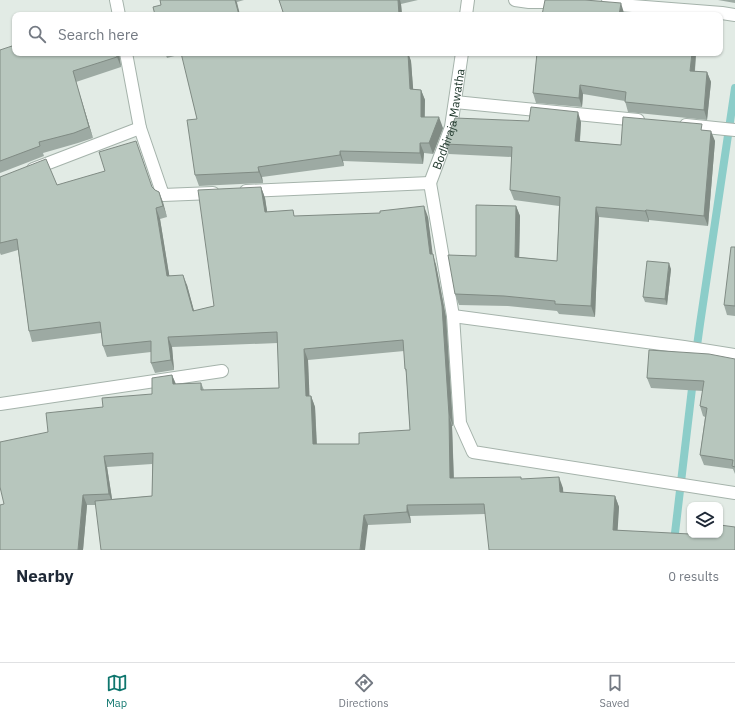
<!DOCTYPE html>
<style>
body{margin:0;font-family:"IBM Plex Sans",sans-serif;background:#f6f6f7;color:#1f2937}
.controls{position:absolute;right:12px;bottom:12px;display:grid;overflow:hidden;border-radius:8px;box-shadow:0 1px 3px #0004}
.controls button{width:36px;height:36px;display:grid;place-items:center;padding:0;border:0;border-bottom:1px solid #e0e1e3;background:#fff;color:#1f2937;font:20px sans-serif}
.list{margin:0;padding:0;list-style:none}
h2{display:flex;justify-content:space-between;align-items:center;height:52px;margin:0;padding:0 16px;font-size:17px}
h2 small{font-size:13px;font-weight:400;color:#747a83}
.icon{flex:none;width:22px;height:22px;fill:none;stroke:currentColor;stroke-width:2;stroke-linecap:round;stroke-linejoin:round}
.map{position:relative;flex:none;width:735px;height:550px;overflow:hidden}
.search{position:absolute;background:#fff;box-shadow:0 1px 3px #0004;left:12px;right:12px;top:12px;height:44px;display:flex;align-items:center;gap:10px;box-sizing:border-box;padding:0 14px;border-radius:8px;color:#747a83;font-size:15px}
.sheet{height:112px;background:#fff}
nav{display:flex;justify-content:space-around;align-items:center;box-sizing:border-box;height:56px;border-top:1px solid #e0e1e3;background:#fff;font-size:11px;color:#747a83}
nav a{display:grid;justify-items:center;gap:2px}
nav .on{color:#0f766e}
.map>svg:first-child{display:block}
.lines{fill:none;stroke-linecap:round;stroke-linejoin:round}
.stream{stroke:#8ccdc9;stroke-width:8}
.minor-casing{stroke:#a5b3ab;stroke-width:14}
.minor{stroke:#fff;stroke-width:12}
.wall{fill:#9daaa3;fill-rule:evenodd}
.shaded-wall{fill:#808b84}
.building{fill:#b7c6bd;stroke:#808b84;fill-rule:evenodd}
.labels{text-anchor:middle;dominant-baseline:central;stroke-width:3.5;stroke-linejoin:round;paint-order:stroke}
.street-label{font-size:12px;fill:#233b2f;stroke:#f2f8f3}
</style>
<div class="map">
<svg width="735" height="550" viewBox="0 0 735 550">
<rect width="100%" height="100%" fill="#e2ebe5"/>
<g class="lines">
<g class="stream">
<path d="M696,353L700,324L735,88"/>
<path d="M673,550L693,380"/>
</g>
<g class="minor-casing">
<g id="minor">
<path d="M116,0L119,15"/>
<path d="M515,0L529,2H560"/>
<path d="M607,4L722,13L735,15"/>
<path d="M466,15L468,0"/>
<path d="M126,53L140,128L163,195L213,193"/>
<path d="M455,102L638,120"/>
<path d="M686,125L735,130"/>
<path d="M33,169L140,128"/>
<path d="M430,183L453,316L460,423L473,452L735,493"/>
<path id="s1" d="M430,183L451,127L462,53"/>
<path d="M246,191L430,183"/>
<path d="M453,316L684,347L735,355"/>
<path d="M0,404L222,371"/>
</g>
</g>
<use href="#minor" class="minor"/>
</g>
<g class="wall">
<path d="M160,0H244L237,2L240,15H155L161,5Z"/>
<path d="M279,0H418L401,4L402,15H284Z"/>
<path d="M718,0H735V3Z"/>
<path d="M0,50L15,53H119L121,67L76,82L93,138L78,143L43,153L44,156L0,173Z"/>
<path d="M165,53H408L411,61L413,89L421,90L425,100V117L443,128L433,154L424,153L423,164L343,161L344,166L262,177L263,183L199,186L195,175L197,119L182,54L167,58Z"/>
<path d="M537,53H696L695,71L707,72L711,82L707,120L628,112L625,101L583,94L582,107L536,103L533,93Z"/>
<path d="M581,122L580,141L621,145L704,130L715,141L708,226L649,220V222L599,217L595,317L559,314L557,311L508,306L459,305L455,294L476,256L516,206L520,216L519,257L557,261L559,206L514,200L510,190L512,157L449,154L445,144Z"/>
<path d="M0,177L57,185L152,187L155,190L159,192L167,217L160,219L169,275L187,285L194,311L214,306L261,187L265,198L267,212L295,216L428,217L432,254L436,265L446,317L453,426H452L454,478L522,479L563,488V493L615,496L619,507L617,530L735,550L485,514L410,516L411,523L368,525L96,505H87L83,550H0L4,504L48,432L103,407L152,394L172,375L176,384L201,383L204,390L279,388L278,343L172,347L174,370L155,373L151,363V352L107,357L103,346L101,333L32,342L29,331L18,250L1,255L0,253ZM404,351L405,369L406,372L410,430L359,444H317L315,407L311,396H309L308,360ZM152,464V496L112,499L107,467Z"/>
<path d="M735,247V316L727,315L724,305Z"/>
<path d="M671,269L667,305L645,302L643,297Z"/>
<path d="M735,359V474L733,469L704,465L700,455L705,417L703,416L700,406L703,391L651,388L647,378Z"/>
</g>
<g class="shaded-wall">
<path d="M235,0H236L240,15H239Z"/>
<path d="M398,0H400L401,4L402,15H399Z"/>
<path d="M621,3L624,13V15H619Z"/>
<path d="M116,53H119L121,67L117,57Z"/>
<path d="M408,53L411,61L414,100L410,89Z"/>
<path d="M692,53H696L694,80L690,71Z"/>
<path d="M73,71L76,82L93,138L89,127Z"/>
<path d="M707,72L711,82L707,120L704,110Z"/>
<path d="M580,85L583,94L582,107L579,98Z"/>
<path d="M421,90L425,100L424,128L421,117Z"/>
<path d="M578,112L581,122L579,151L575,141Z"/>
<path d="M439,117L443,128L433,154L429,143Z"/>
<path d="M711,131L715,141L708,226L704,216Z"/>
<path d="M420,143L424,153L423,164L420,153Z"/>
<path d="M340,151L343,161L344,166L340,155Z"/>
<path d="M258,167L262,177L263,183L259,172Z"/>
<path d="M261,187L265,198L269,223L265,212Z"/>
<path d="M159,192L163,202L167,217L163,206Z"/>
<path d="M424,206L428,217L434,264L430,254Z"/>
<path d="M516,206L520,216L519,267L515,257Z"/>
<path d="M596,207L599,217L595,317L591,306Z"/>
<path d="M156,208L160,219L171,286L167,276Z"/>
<path d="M646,210L649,220V222L645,211Z"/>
<path d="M433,254L436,265L446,317L453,426L449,415Z"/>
<path d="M669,263L671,269L667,305L665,299Z"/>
<path d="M183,275L187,285L197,322L193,311Z"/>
<path d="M168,337L172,347L174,370L171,360Z"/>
<path d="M304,349L308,360L310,407L306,396Z"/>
<path d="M172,375L176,385L173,384Z"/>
<path d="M311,396L315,407L317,454L313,444Z"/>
<path d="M449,416L452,426L454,489L450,478Z"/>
<path d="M104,456L107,467L113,505L109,494Z"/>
<path d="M559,477L563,488L564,503L560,492Z"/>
<path d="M83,495L87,505L83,550H78Z"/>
<path d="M615,496L619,507L617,541L613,530Z"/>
<path d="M407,505L410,516L411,523L407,512Z"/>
<path d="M364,515L368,525L365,550H360Z"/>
</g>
<g class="building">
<path d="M160,0H235L239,15H155L153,7L161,5Z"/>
<path d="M279,0H398L399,15H284Z"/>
<path d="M545,0H585L621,3L619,15H542Z"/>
<path d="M15,45V53H116L117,57L73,71L89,127L74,133L39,142L40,146L0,161V50Z"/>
<path d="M181,53H408L410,89L421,90V117H439L429,143H420V153L340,151V155L258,167L259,172L195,175L187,120L197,119Z"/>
<path d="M537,53H692L690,71L707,72L704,110L625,102L626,92L580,85L579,98L533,93Z"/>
<path d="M531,107L578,112L575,141L621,145L623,117L702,124L701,130L711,131L704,216L646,210L645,211L596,207L591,306L555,304V301L504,296L455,294L448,255L476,256V205L516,206L515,257L557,261L560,197L510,190L512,147L445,144L455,118L529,121Z"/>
<path d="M136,141L152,187L155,190L159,192L163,206L156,208L167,276L183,275L193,311L214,306L198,190L261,187L265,212L293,210L294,216L380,213V211L424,206L430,254H433L442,306L449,415V416L450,478L521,477V479L559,477L560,492L615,496L613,530L690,534V535H720V525L735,527V550H489L484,504L407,505V512L364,515L360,550H101L95,501L152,496L153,453L104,456L109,494L83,495L78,550H0V505L4,504L0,487V442L48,432L46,413L103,407L102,398L152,394V378L172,375L173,384L201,383V390L279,388L277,332L168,337L171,360L151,363V341L103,346L100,322L29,331L17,239L0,243V177L46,159L57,185L105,171L99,152ZM403,340L405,369H406L410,430L359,433V444H313L311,396H306L304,349Z"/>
<path d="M731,247H735V306L724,305Z"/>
<path d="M647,261L669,263L665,299L643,297Z"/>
<path d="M649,350L709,354L735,359V467L732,466L733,460L700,455L707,408L700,406L704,381L647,378Z"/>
</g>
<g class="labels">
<g class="street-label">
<text stroke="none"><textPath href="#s1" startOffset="67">Bodhiraja Mawatha</textPath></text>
</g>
</g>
</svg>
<div class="controls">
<button><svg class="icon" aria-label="layers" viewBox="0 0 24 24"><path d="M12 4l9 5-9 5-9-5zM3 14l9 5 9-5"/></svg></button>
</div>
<div class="search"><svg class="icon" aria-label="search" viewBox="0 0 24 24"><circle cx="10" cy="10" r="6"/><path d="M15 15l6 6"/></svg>Search here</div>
</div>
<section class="sheet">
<h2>Nearby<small>0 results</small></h2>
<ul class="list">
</ul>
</section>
<nav>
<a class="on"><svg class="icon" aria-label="map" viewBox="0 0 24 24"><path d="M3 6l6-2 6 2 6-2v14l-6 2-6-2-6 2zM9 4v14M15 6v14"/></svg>Map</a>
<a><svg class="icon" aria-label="directions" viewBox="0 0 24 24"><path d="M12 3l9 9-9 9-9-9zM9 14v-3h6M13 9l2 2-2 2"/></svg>Directions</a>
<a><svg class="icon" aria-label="saved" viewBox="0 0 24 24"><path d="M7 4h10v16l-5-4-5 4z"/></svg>Saved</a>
</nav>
